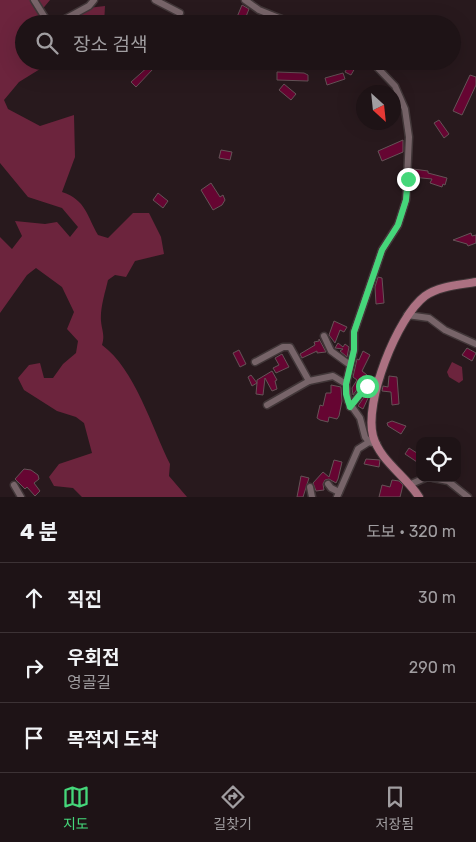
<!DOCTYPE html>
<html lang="ko">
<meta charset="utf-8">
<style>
body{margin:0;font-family:Rubik,"Noto Sans KR",sans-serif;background:#2b2023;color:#f1f3f6}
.controls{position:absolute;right:15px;bottom:15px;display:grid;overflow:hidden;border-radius:10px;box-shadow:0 5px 20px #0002}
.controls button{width:45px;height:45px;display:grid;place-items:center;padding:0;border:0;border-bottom:1px solid #3c3235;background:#1e1316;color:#f1f3f6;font:25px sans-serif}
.compass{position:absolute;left:356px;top:85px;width:45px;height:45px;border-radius:50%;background:#1e1316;box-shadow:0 5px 20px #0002;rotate:153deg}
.stop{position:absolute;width:15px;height:15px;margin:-11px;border:4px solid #45d77a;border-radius:50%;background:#fff}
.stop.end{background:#45d77a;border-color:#fff;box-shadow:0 1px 5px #0008}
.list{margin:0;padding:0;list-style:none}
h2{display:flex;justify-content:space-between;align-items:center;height:65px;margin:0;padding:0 20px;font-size:21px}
h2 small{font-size:16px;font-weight:400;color:#a19ea1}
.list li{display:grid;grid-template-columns:32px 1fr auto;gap:15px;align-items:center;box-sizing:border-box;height:70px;padding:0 20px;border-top:1px solid #3c3235}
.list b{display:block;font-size:19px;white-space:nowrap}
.list p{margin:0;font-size:16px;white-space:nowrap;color:#a19ea1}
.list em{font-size:16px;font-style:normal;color:#a19ea1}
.icon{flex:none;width:28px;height:28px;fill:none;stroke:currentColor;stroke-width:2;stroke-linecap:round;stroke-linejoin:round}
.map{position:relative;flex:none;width:476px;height:497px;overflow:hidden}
.search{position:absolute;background:#1e1316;box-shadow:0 5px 20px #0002;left:15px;right:15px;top:15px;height:55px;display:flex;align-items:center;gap:12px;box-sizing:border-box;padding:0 18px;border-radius:28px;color:#a19ea1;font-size:19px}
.sheet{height:275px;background:#1e1316}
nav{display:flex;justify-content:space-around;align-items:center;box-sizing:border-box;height:70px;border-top:1px solid #3c3235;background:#1e1316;font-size:14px;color:#a19ea1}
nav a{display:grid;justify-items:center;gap:2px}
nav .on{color:#45d77a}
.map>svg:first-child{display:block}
.green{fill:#6c243d}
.building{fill:#660532;stroke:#655357}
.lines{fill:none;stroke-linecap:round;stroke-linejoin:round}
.minor-casing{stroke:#413638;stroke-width:9}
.major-casing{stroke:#413638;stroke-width:10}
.minor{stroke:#776469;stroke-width:6}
.major{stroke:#ac7182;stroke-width:8}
.route{stroke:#45d77a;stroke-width:6}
</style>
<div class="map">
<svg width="476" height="497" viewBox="0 0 476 497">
<rect width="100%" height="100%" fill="#28191d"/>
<g class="green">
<path d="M0,0H50L40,12V24H24V61H53L19,82L4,100L8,109L40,126L74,115L75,157L62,192C86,200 87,216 98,235L108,238L133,213H149L161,237L164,254L135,261L126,277L115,275L108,280C105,293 100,308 101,321C102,331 105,335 102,345C135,369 152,428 170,464L169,476L187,497H82L73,488L54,486L49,477L59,464L92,453L84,423L76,417L57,411L24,390L18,378L29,365L40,363L44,378H53L63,364L76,353L78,341L67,329L74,312L62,287L36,268L27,275L0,313V237L12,249L22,236L15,221L45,224L57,222L70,237L78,227L62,208L28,197L0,163Z"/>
<path d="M105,6L104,24H63L88,8Z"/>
<path d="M452,362L462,367L463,380L459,383L449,377L447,372Z"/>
</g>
<g class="building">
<path d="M242,5L249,9L243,24H226L233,16L237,17Z"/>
<path d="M351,61H359L351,75L345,72Z"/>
<path d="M150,65L153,69L136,87L131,82Z"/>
<path d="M277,72L304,73L308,75V81L277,80Z"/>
<path d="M343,73L345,79L327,85L325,78Z"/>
<path d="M470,75L476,77V85L462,115L453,111Z"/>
<path d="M284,84L296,94L291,100L279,90Z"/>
<path d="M439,120L449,134L444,138L434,123Z"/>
<path d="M403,140V152L382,161L378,151Z"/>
<path d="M221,150L232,152L230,160L219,158Z"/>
<path d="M413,169L428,171V173L447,178L445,185L443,184L442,187L430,183L432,179L412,177Z"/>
<path d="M211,183L220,197L223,195L225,200L222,205L213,210L201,190Z"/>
<path d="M158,193L168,201L163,208L153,200Z"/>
<path d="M471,233L472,236L476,235V243L468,246L467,244L453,240Z"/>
<path d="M378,277L382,278L384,303L376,304L375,287Z"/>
<path d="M334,321L347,327L344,332L340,330L335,343L329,335Z"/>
<path d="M319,339L326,352L317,353V351L302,358L300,354L315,345L314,342L319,341Z"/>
<path d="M338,343L343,347L345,344L349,347L347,357L340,351L343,349L335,348Z"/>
<path d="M467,348L476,353L472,361L462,355Z"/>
<path d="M239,350L246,364L240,367L233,353Z"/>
<path d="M363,351L370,355L362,371L367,375L353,395L352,388L357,380L353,377L357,359L359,360Z"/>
<path d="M282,354L289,367L276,373L273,368L279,365L275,358Z"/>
<path d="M272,371L277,380L275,381L277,389L272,391L265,378L263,395L256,394L257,383L252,386L248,377L251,375L257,383V380Z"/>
<path d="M389,376L397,377L399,404L392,405L391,392L382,391L383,386L388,387Z"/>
<path d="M331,385L341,387L342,401L339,416L337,419L329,417L328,422L320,420L317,418L320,405L323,406L326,393H331Z"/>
<path d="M368,391L369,396L363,409L358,406Z"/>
<path d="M392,421L406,426L401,434L388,426L387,423Z"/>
<path d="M409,448L420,455V464L405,454Z"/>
<path d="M366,459L380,460L379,467L364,464Z"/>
<path d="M334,460L342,462L338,479L336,483L329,479L325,480L323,484L324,490L316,491L313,483L323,472L329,477Z"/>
<path d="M24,469L31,470L38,475L39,479L34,483L40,491L35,496L27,487L25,489L15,479Z"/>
<path d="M301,476L309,478L303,497H297Z"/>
<path d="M392,480L399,481L403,485L400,497H379L382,485L390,487Z"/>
</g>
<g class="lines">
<g class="minor-casing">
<g id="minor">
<path d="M34,0L49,24"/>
<path d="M155,0L180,13"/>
<path d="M245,0L259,10L294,24"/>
<path d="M56,24L89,6L94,0"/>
<path d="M371,61L395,86L405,109L409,137L406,200L398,225L382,250L354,332V350L346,384L348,401L360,418L365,437L369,442L377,444"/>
<path d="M407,315L429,318L445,330L476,344"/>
<path d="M324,336L331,351L350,365"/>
<path d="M255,362L283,347H290L309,381"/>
<path d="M267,405L309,381L333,376L346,384"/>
<path d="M350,407L367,385L380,378"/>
<path d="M433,478L448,481L468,497"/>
<path d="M328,484L331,488L339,492"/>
<path d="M411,484L425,478"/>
<path d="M14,485L21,497"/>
<path d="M310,487L312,497"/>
<path d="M337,497L358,449L369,442"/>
</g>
</g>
<g class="major-casing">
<path id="major" d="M419,497C406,476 380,461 373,436C364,402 397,317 425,296C439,286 459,285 476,282"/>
</g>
<use href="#minor" class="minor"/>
<use href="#major" class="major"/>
</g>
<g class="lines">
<path class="route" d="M367,386L350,407L346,394V384L354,350V332L382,250L398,225L406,200L408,179"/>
</g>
</svg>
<div class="controls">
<button><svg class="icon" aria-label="locate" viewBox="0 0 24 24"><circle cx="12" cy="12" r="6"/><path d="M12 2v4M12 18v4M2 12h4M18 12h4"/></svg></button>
</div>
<svg class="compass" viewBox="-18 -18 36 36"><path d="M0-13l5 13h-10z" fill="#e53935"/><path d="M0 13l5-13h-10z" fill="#a19ea1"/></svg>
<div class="stop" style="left:367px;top:386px"></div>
<div class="stop end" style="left:408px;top:179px"></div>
<div class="search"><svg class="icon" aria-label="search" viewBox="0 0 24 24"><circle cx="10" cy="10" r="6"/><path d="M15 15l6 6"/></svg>장소 검색</div>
</div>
<section class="sheet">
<h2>4 분<small>도보 · 320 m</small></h2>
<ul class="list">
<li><svg class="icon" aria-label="ahead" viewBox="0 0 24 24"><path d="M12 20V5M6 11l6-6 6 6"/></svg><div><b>직진</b></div><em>30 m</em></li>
<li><svg class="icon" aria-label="right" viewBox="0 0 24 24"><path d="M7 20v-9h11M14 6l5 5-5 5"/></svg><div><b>우회전</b><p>영골길</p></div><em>290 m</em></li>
<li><svg class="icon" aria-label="arrive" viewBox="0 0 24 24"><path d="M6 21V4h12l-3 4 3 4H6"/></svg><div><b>목적지 도착</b></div></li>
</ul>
</section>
<nav>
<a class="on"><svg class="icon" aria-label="map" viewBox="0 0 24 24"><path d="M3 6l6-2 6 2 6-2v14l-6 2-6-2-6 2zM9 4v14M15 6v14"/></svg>지도</a>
<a><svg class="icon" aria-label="directions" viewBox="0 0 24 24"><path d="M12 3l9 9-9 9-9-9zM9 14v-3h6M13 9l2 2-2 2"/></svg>길찾기</a>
<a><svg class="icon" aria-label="saved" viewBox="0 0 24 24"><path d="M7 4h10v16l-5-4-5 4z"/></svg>저장됨</a>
</nav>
